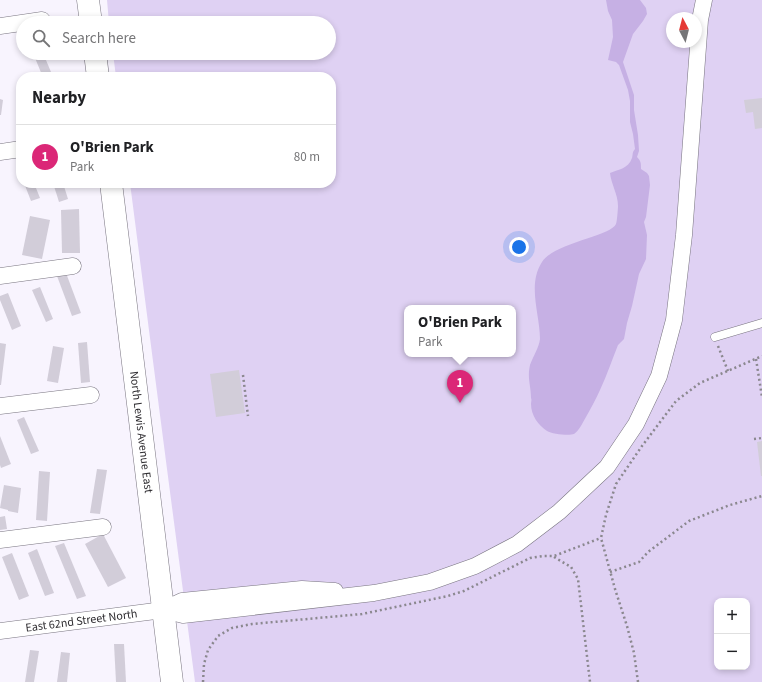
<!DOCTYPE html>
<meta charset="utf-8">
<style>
body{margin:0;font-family:"Source Sans 3",sans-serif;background:#f6f6f6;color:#202124}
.controls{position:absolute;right:12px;bottom:12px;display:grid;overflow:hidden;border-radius:8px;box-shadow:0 2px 6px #0003}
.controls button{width:36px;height:36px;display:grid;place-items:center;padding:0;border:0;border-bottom:1px solid #e0e0e0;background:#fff;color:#202124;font:20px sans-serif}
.compass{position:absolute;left:666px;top:12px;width:36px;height:36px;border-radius:50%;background:#fff;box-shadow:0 2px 6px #0003;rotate:353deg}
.you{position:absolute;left:519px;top:247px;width:14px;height:14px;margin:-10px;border:3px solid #fff;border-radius:50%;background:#1a73e8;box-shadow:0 0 0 6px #1a73e833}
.badge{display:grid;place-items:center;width:26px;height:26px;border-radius:50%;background:#db2777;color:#fff;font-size:13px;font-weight:700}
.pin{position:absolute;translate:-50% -33px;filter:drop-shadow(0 1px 2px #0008)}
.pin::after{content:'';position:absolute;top:21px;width:14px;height:12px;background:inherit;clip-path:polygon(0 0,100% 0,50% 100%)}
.popup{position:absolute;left:404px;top:305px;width:112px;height:52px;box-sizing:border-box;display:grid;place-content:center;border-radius:8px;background:#fff;filter:drop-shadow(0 1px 3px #0005);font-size:13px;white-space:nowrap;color:#757577}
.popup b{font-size:15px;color:#202124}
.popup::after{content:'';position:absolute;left:50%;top:100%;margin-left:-8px;border:8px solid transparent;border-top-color:#fff}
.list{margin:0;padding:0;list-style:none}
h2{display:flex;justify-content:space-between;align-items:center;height:52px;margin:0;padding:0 16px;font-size:17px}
h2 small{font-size:13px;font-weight:400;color:#757577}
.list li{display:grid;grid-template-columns:26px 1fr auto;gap:12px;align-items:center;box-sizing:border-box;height:64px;padding:0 16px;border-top:1px solid #e0e0e0}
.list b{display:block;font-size:15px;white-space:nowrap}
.list p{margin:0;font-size:13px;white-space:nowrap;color:#757577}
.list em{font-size:13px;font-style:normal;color:#757577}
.icon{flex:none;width:22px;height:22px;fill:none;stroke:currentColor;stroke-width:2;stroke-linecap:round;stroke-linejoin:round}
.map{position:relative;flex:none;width:762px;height:682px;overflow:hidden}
.search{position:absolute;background:#fff;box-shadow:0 2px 6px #0003;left:16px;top:16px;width:320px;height:44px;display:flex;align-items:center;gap:10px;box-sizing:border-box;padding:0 14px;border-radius:22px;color:#757577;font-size:15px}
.panel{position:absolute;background:#fff;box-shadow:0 2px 6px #0003;left:16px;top:72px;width:320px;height:116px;border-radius:16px}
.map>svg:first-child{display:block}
.green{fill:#dfd1f3;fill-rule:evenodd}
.water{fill:#c6b0e4}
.building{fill:#d2cdd9}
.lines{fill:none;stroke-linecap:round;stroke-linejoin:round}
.service-casing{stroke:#797580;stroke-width:9}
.minor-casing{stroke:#797580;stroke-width:17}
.secondary-casing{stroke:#797580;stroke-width:23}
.path{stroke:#8b888f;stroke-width:2.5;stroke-dasharray:2 3;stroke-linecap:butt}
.service{stroke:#fff;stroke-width:8}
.minor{stroke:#fff;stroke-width:16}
.secondary{stroke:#fff;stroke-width:22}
.labels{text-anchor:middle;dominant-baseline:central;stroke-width:3;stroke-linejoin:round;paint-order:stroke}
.street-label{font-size:12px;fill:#2e2c30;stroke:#fff}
</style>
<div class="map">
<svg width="762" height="682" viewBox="0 0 762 682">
<rect width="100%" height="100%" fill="#f8f4fe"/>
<path class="green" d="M107,0H762V682H195L167,469L150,338L130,183H331V77H116L113,53H329V23H109ZM672,18H696V42H672ZM407,308H513V354H407ZM717,601H747V667H717Z"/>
<path class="water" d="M606,0H640L646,8L647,14L643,21L633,34L623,62L634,95V110L638,135L639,151L637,157C641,161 641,163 641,169L647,173L649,176L650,185L646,217L644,222L647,235L646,259L639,274L632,306L627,323L624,339L618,345C612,360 607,375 600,390C596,399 591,408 586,417C583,422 579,431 574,434C569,436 552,434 547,431C538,425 531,415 531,404C531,402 532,400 531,398C531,385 527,379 530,365C533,356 539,348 540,339C540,314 527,285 542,262C554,243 611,236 616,224C617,222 618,208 618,206C618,194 611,184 610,173C619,169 628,169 632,158C633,155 632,152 635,149L633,134L630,122V101L628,90L619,65L616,62L608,60L613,37L612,20L608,11Z"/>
<g class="building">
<path d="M33,53H43L51,72L42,75Z"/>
<path d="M762,98V128L755,129L753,112L746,113L744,100Z"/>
<path d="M0,99L3,100L1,115H0Z"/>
<path d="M20,120L21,121V133H18Z"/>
<path d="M24,183H34L40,198L31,201Z"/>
<path d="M53,183H63L68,199L59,202Z"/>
<path d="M79,209L80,253H62L61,210Z"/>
<path d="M30,216L50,220L42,259L22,255Z"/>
<path d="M66,273L81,313L72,316L57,276Z"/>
<path d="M40,287L53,319L46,322L32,290Z"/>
<path d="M8,293L21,326L12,330L0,300V296Z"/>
<path d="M87,342L90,382L81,383L78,343Z"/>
<path d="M0,343L6,344L1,385H0Z"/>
<path d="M53,346L64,348L58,383L47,381Z"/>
<path d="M239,370L245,413L216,417L210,374Z"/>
<path d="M24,417L39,451L31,454L17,420Z"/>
<path d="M0,436L11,464L1,468L0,465Z"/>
<path d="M762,441V476H761L757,442Z"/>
<path d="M97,469L107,470L100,514L90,513Z"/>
<path d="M39,471L50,472L47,521L36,520Z"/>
<path d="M4,485L21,488L18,513L8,511V510L0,508Z"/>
<path d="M5,516L7,529L0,530V517Z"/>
<path d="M103,534L126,578L108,587L85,544Z"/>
<path d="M64,543L86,596L77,599L55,546Z"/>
<path d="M37,549L54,593L45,596L28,553Z"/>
<path d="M12,553L29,596L19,600L2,557Z"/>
<path d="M114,644H124L126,682H116Z"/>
<path d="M30,650L39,651L34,682H25Z"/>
<path d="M61,652L70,653L67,682H57Z"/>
</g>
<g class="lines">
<g class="service-casing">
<path id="service" d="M715,337L762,323"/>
</g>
<g class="minor-casing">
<g id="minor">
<path d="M0,26L42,20"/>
<path d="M0,152L21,149"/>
<path d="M0,276L73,266"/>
<path d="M0,406L91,395"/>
<path d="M0,540L103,527"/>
<path d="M163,610L183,615L374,593L430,582L475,566L517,544L559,512L607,467L636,424L659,376L674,320L684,235L700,20L704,0"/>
<path id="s1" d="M0,631L163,610L182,601L302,589L335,591"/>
</g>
</g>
<g class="secondary-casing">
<g id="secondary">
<path d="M88,0L91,23"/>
<path d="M95,53L98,77"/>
<path id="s2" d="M111,183L172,682"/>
</g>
</g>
<g class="path">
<path d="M718,346L728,371"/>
<path d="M756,359L762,397"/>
<path d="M243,375L248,416"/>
<path d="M754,439L762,438"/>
<path d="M554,557L571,567L578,579L590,682"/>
<path d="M610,572L639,562L648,552L689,521L730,505L762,496"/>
<path d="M203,682L204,664L208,650L218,636L232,628L252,624L362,614L448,596L464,591L530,558L543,556H554L601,538"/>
<path d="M638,682L634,653L627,626L615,589L601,538L606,515L616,484L642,446L676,401L700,383L762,356"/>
</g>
<use href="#service" class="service"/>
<use href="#minor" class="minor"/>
<use href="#secondary" class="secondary"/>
</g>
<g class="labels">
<g class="street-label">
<text stroke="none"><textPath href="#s2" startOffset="251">North Lewis Avenue East</textPath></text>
<text stroke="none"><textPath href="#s1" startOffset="82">East 62nd Street North</textPath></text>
</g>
</g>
</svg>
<div class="controls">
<button>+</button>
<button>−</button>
</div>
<svg class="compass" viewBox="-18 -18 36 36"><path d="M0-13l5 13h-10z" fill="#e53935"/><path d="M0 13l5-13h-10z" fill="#757577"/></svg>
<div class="you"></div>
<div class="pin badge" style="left:460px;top:403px">1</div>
<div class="popup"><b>O'Brien Park</b>Park</div>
<div class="search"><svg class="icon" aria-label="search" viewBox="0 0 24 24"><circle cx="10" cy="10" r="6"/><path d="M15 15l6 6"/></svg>Search here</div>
<section class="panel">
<h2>Nearby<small></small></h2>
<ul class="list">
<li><span class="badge">1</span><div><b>O'Brien Park</b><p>Park</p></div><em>80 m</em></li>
</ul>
</section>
</div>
